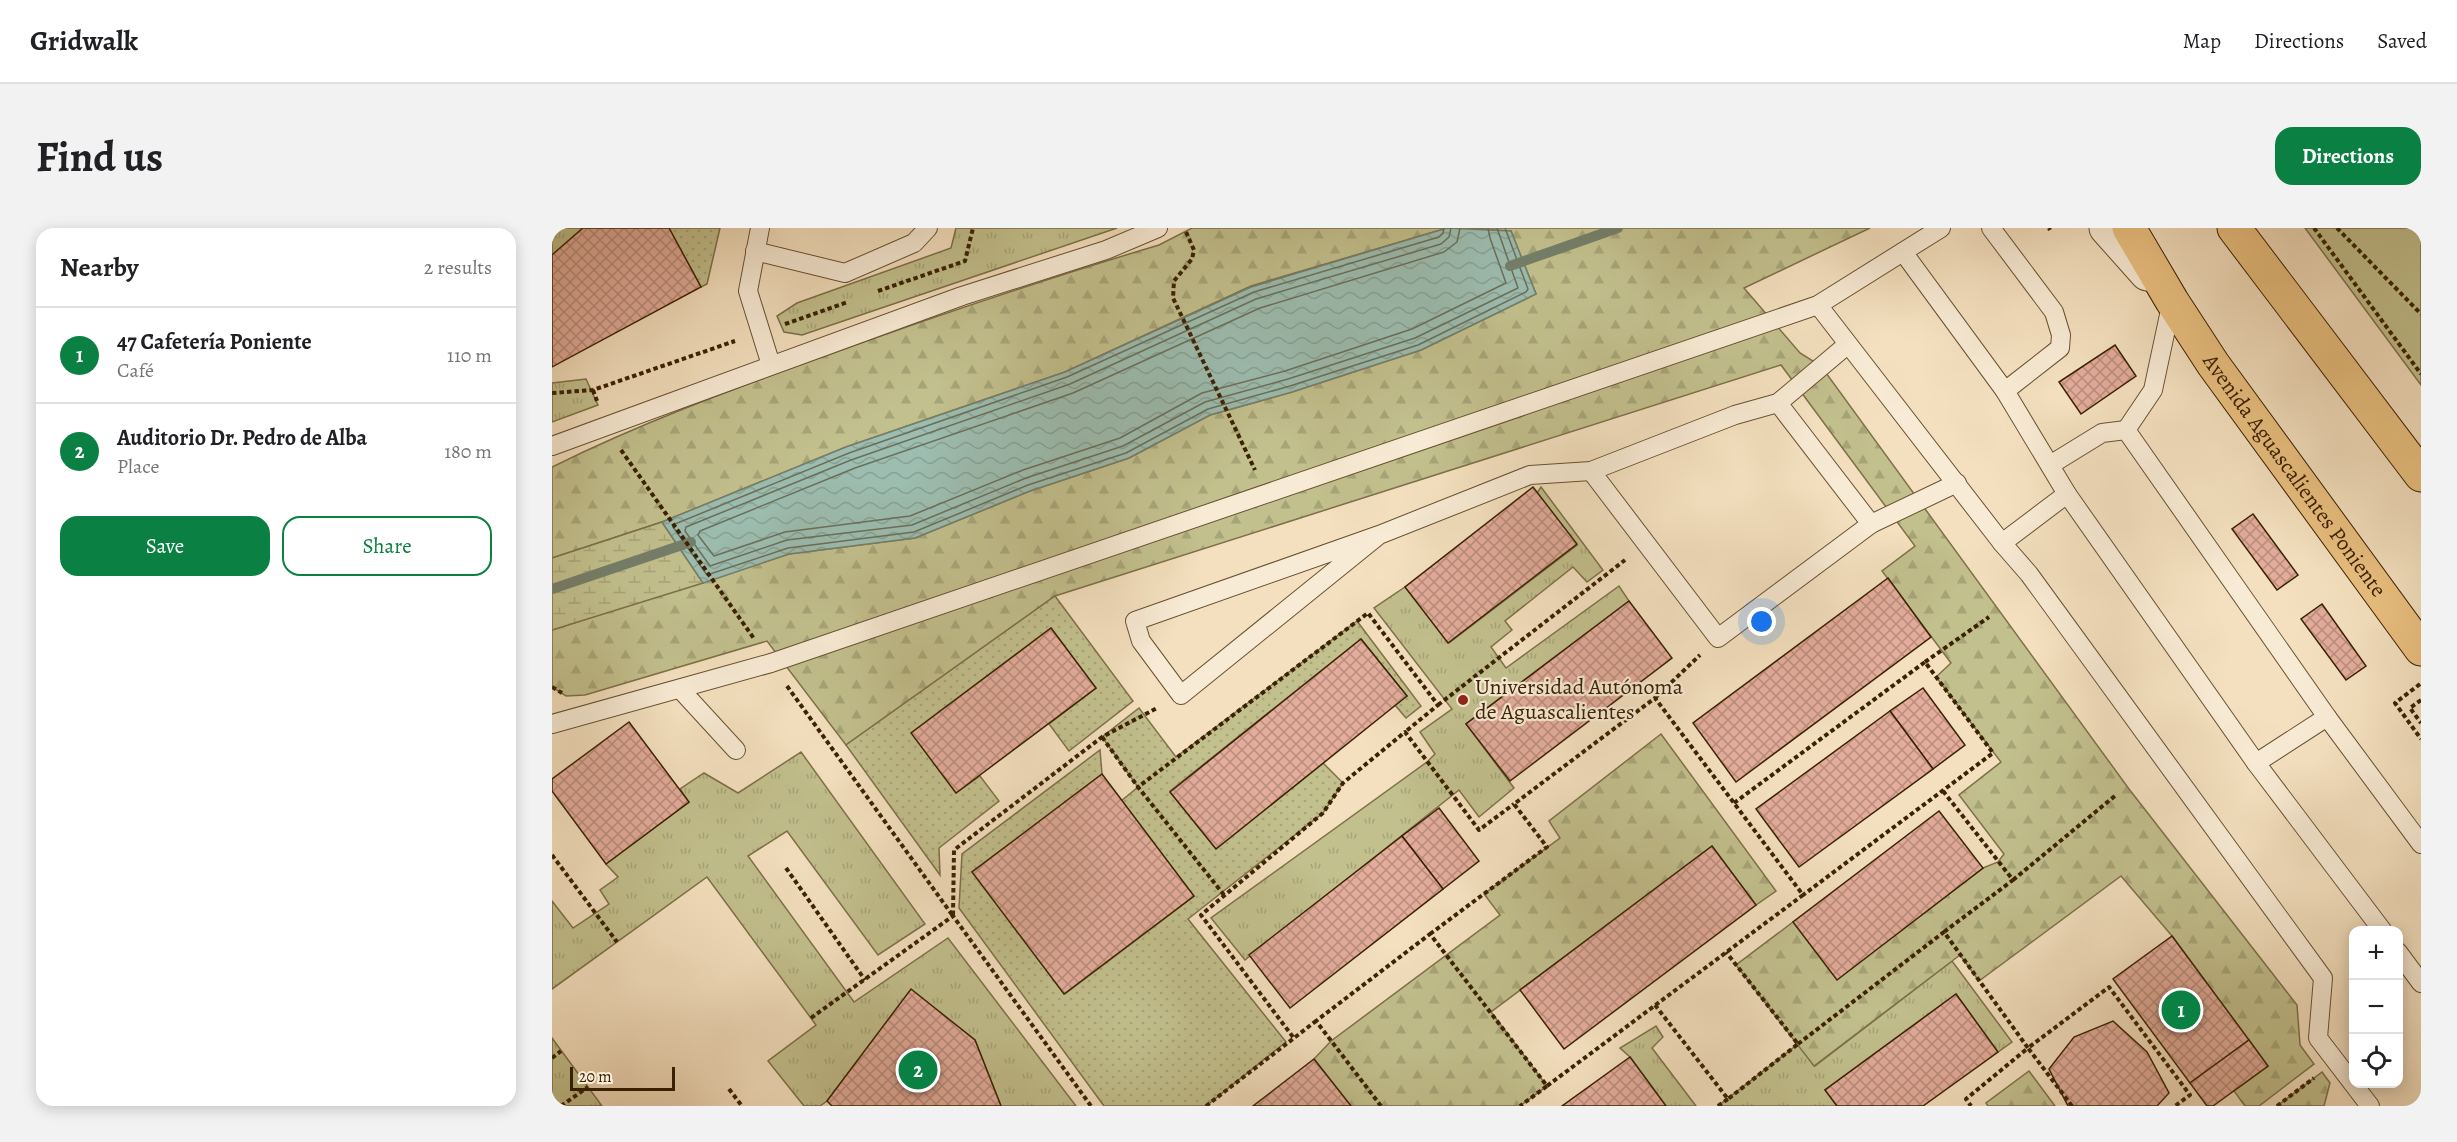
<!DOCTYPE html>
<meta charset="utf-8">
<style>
body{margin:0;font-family:Alegreya,serif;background:#f2f2f2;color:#202124}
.controls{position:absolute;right:18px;bottom:18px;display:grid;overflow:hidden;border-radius:12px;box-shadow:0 3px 15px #0003}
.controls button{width:54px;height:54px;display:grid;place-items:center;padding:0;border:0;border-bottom:2px solid #e0e0e0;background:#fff;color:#202124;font:30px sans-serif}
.scale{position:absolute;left:18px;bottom:15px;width:105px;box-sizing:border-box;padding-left:6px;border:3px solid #3a2102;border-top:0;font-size:16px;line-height:21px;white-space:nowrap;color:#3a2102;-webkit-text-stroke:4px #f8ebd5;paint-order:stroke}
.you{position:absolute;left:1210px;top:394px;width:21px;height:21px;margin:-15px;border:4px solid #fff;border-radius:50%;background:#1a73e8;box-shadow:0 0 0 9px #1a73e833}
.badge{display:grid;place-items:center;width:39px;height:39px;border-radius:50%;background:#0b8043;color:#fff;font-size:20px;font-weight:700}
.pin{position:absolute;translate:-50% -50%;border:3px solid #fff;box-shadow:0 2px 6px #0006}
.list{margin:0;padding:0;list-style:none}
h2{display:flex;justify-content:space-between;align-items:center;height:78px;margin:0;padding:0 24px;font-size:26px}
h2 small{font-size:20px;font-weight:400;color:#757577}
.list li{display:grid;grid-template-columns:39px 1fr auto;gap:18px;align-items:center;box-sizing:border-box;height:96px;padding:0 24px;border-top:2px solid #e0e0e0}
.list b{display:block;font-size:22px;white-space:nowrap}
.list p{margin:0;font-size:20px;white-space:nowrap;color:#757577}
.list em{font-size:20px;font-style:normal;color:#757577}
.actions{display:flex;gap:12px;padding:18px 24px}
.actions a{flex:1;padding:14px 0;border:2px solid #0b8043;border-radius:18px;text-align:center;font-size:21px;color:#0b8043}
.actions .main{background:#0b8043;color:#fff}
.icon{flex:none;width:33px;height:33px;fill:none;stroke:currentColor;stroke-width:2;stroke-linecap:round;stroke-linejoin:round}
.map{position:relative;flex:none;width:1869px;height:878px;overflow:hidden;border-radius:18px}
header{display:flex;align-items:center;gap:36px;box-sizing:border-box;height:84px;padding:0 30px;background:#fff;border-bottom:2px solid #e0e0e0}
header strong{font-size:28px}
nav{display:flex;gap:33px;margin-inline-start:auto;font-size:21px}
.intro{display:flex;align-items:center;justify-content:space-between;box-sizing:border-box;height:144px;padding:0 36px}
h1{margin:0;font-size:42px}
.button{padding:15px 27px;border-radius:18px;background:#0b8043;color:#fff;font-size:21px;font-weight:700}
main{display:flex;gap:36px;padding:0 36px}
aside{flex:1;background:#fff;border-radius:18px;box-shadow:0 3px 15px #0003}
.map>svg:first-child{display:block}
.grass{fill:url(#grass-tufts);stroke:#7e7048;stroke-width:1.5}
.forest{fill:url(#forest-firs);stroke:#7e7048;stroke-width:1.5}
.wetland{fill:url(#wetland-marsh);stroke:#7e7048;stroke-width:1.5}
.garden{fill:url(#garden-dots);stroke:#7e7048;stroke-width:1.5}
.pitch{fill:#c2c08d;stroke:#7e7048;stroke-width:1.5}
.water{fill:url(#water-waves);stroke:#757f6a;stroke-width:1.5}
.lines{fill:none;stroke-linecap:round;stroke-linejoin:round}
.shore{stroke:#6b6f59;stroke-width:1.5}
.stream{stroke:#757f6a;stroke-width:10}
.building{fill:url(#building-cross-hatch);stroke:#3a2102;stroke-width:1.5}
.service-casing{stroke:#685131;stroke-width:20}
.tertiary-casing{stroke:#685131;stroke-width:35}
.primary-casing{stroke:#3a2102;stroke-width:35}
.path{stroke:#3a2102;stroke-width:4;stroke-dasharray:4.5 3;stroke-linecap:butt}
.service{stroke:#f8ebd5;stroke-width:18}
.tertiary{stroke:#f8ebd5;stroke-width:33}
.primary{stroke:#eac080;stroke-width:33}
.poi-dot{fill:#8f2418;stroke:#f8ebd5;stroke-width:2}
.labels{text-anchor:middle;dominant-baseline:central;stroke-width:4.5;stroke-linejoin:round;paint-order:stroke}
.street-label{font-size:22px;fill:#3a2102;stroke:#f8ebd5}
.poi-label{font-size:22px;fill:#3a2102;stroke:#f8ebd5;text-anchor:start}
</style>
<header>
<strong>Gridwalk</strong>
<nav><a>Map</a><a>Directions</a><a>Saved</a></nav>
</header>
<div class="intro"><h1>Find us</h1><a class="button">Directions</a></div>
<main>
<aside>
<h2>Nearby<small>2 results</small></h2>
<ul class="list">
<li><span class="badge">1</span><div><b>47 Cafetería Poniente</b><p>Café</p></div><em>110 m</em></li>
<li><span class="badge">2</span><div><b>Auditorio Dr. Pedro de Alba</b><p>Place</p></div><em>180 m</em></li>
</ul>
<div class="actions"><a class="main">Save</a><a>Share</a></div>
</aside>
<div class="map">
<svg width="1869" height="878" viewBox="0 0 1869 878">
<defs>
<pattern id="grass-tufts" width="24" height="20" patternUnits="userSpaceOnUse" patternTransform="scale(1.5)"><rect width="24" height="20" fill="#c2c08d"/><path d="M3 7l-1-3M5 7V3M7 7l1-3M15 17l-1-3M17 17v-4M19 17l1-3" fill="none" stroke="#a7a578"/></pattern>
<pattern id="forest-firs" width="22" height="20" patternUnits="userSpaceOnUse" patternTransform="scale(1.5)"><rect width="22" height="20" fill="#c2c08d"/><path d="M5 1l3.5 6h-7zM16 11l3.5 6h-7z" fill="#a7a578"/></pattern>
<pattern id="wetland-marsh" width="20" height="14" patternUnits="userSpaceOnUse" patternTransform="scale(1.5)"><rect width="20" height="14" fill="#c2c08d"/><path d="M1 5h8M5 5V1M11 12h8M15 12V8" fill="none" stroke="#a7a578"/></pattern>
<pattern id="garden-dots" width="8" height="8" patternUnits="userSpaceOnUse" patternTransform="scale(1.5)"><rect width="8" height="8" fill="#c2c08d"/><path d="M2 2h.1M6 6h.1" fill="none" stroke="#a7a578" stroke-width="1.8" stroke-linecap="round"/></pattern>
<pattern id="water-waves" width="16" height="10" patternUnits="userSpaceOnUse" patternTransform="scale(1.5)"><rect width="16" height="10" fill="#9cbdb0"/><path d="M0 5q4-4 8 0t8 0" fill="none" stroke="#87a296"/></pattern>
<pattern id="building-cross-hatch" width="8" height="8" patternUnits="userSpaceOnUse" patternTransform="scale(1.5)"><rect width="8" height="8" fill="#e3ac9b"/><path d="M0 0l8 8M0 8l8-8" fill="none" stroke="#b98c7c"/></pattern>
</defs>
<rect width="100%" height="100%" fill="#f4e0bf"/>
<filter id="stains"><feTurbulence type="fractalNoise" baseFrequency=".00333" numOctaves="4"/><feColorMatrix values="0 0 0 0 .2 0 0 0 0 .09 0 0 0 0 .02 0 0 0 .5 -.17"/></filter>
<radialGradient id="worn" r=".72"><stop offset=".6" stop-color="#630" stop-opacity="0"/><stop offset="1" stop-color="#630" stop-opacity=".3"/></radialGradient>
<g class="grass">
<path d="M0,0H31L0,27Z"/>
<path d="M404,0H565L250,107L232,104L225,88L245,75L399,20Z"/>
<path d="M34,151L46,177L0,194V155Z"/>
<path d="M989,259L1051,342L1035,354L1021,339L953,393L960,402L939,419L954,440L1067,358L1077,373L914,496L962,560L927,589L907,562L693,732L659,690L875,534L883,526L868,504L900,481L822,380L853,359L897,415L1025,317L985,265Z"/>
<path d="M249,524L373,696L326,727L235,603L196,628L302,774L396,710L524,878H449L423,812L359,762L275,873L268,878H252L216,833L264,797L155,649L0,761V673L21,700L57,676L48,662L66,649L54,636L137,574L128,561L152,545L186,565Z"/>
<path d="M1400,733L1460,814L1446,824L1404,766L1273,862L1285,878H1166L1246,816L1263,838Z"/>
<path d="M1104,798L1111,809L1100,820L1144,878H1114L1078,829L1068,820Z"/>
<path d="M0,810L50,878H0Z"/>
</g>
<g class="forest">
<path d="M640,0H895L699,58L513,144L294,219L110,294L0,330V239C87,196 178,162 270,129C381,89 493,51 607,17Z"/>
<path d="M902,0H1318L1192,60L1248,125L1269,138L1577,561L1745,777L1748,817L1762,836L1707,878H1693L1682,863L1716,838L1620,708L1569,648L1427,753L1408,727L1262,838L1184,737L1241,694L1285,751L1431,640L1446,634L1452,626L1407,567L1449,534L1384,449L1399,435L1330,343L1363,318L1229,137L503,368L294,517L215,413L33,467L14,468L0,459V402L237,326L363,310L478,263L577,230L658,187L740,164L869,122L984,66L959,3Z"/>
<path d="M1109,506L1224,663L1204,677L1160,618L939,784L995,858L968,878H799L762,831L779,813L948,687L932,666L1008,610L997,593Z"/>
<path d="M1477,843L1503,878H1436L1434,875Z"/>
<path d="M1770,844L1778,855L1772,878H1725Z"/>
</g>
<path class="wetland" d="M110,294L151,355L0,402V330Z"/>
<g class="garden">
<path d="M117,0H168L155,56L149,59Z"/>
<path d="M503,368L581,473L517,523L497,496L544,460L499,400L360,505L404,565L428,548L447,573L387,620L388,647L294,517Z"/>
<path d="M805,393L869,478L854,490L843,477L855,468L809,411L618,563L664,621L771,535L791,555L771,585L636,691L734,814L654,878H552L407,680L410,626L548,522L550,546L420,644L513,766L642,668L569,573L586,559L550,509L587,480L624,529Z"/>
</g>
<path class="pitch" d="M1753,0H1869V157Z"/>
<path class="water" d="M895,0L959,3L984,66L869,122L740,164L658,187L577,230L478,263L363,310L237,326L151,355L110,294L294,219L513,144L699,59Z"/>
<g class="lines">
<g class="shore">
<path d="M892,0L891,5L887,9L702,64L515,149L297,225L123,296L121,299L155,347L236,320L362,304L476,257L574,225L656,181L738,158L866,117L974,64L976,61L953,0"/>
<path d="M899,0L897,9L889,16L704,71L518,156L299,232L134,299L133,303L158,338L235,312L360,297L474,250L571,218L653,174L736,151L863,110L966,60L945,0"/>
<path d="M908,0L905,14L892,24L708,80L521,165L303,240L148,303L146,307L162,328L233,304L358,288L471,242L568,210L650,165L733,143L860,101L954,55L938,10L936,0"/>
</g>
<g class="stream">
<path d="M958,38L1066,0"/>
<path d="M0,361L139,314"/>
</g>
</g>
<g class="building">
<path d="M31,0H117L149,59L0,139V27Z"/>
<path d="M1563,117L1584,148L1529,186L1507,154Z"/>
<path d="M981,259L1025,316L896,415L853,359Z"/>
<path d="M1701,286L1746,347L1725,362L1680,301Z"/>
<path d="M1336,350L1379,409L1184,554L1141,495Z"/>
<path d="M1077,373L1120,430L958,553L914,496Z"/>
<path d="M1770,376L1814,438L1794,452L1749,391Z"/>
<path d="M499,400L544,460L404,565L359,505Z"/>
<path d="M809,411L855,468L664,621L618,564Z"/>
<path d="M1371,460L1413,517L1381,541L1338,483Z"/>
<path d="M1338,483L1381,541L1247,639L1204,581Z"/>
<path d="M77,494L137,574L54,636L0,563V551Z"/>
<path d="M550,546L642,668L512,766L420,644Z"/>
<path d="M887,580L927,633L891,661L850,608Z"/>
<path d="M1387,583L1431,640L1285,752L1241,694Z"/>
<path d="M850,608L891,661L738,780L697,727Z"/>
<path d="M1160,618L1204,677L1012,821L968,762Z"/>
<path d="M1620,708L1697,812L1638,855L1561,751Z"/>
<path d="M359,761L423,812L449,878H280L275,873Z"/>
<path d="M1404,766L1446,824L1371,878H1285L1273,862Z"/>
<path d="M1561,793L1595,824L1617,865L1605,878H1516L1497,841L1522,809Z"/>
<path d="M1697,812L1716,838L1661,878H1655L1638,855Z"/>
<path d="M1078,829L1114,878H1010Z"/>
<path d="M762,831L799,878H701Z"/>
</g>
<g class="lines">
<g class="service-casing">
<g id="service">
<path d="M208,0L196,63L219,137"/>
<path d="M1439,0L1502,84L1509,107L1508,120L1453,163"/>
<path d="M203,23L293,45L362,15L376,0"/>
<path d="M1351,24L1453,163L1515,266L1704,535L1830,702"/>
<path d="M1266,77L1450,315L1477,346L1771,750L1766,810L1818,878"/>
<path d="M1226,175L1319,296"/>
<path d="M1574,202L1601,162L1620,73"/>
<path d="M0,218L410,68L554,22L606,0"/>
<path d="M1498,237L1550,205L1574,202L1775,489L1869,616"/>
<path d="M1039,243L1166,410L1319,296L1405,255"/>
<path d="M827,307L629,467L589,413L583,393L827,307L978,247L1039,243L1183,187L1226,175L1295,117"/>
<path d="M1450,315L1515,266"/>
<path d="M128,461L184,522"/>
<path d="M0,496L219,435L1266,77L1389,0"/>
<path d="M1704,535L1775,489"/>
<path d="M1846,724L1869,755"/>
</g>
</g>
<g class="tertiary-casing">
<path id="tertiary" d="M1554,0L1595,46"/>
</g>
<g class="primary-casing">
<g id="primary">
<path id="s1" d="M1577,0L1620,73L1661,136L1869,421"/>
<path d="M1682,0L1869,247"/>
</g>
</g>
<g class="path">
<path d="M1497,0L1498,2"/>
<path d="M1762,0L1869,146"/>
<path d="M1785,0L1869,86"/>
<path d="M634,4L642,22L640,31L622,53L621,70L703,242"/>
<path d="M326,63L413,33L421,0"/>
<path d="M233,96L296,74"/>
<path d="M41,162L45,173"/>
<path d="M0,165L41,162L183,113"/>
<path d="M69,222L203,412"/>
<path d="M1373,434L1437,389"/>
<path d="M1868,456L1843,475L1869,511"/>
<path d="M235,458L401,688"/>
<path d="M0,459L10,465"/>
<path d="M1103,470L1148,427"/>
<path d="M1869,472L1858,480L1869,495"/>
<path d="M886,477L1073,332"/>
<path d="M550,509L586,559"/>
<path d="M1391,563L1461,652L1392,704"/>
<path d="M1182,575L1373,434L1441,525L1251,667"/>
<path d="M0,627L65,714"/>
<path d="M234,640L313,752"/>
<path d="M1461,652L1564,567"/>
<path d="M672,667L586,559L816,385L886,477L853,504"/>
<path d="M401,687L402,622L550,509L605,480"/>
<path d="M878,706L995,619L962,576L1103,470L1251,667L995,858"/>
<path d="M1103,777L1176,871L1246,816L1174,724"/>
<path d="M259,790L401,688L539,878"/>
<path d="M741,809L649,687L771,585L791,555L853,504L927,602L962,576"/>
<path d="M1246,816L1392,704L1476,820L1414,871L1419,878"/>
<path d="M0,830L9,823"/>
<path d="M177,861L190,878"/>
<path d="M9,878L36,859"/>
<path d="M654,878L764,793"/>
<path d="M829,878L764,793L878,706L995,858L968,878"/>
<path d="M1166,878L1176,871"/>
<path d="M1520,878L1476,820L1557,759L1638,867L1623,878"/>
<path d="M1725,878L1762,850"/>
</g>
<use href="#service" class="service"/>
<use href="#tertiary" class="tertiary"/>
<use href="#primary" class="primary"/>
</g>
<circle class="poi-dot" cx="911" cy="472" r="6"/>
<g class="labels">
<g class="street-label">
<text stroke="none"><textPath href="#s1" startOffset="298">Avenida Aguascalientes Poniente</textPath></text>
</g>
<g class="poi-label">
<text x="923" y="459">Universidad Autónoma<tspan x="923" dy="25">de Aguascalientes</tspan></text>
</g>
</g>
<rect width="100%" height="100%" filter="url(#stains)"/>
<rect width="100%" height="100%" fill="url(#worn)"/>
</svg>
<div class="controls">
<button>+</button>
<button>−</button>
<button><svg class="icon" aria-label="locate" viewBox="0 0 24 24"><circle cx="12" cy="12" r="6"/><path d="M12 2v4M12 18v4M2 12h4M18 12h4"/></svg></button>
</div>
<div class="scale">20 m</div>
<div class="you"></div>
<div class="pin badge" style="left:1629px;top:782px">1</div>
<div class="pin badge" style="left:366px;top:842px">2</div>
</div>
</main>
